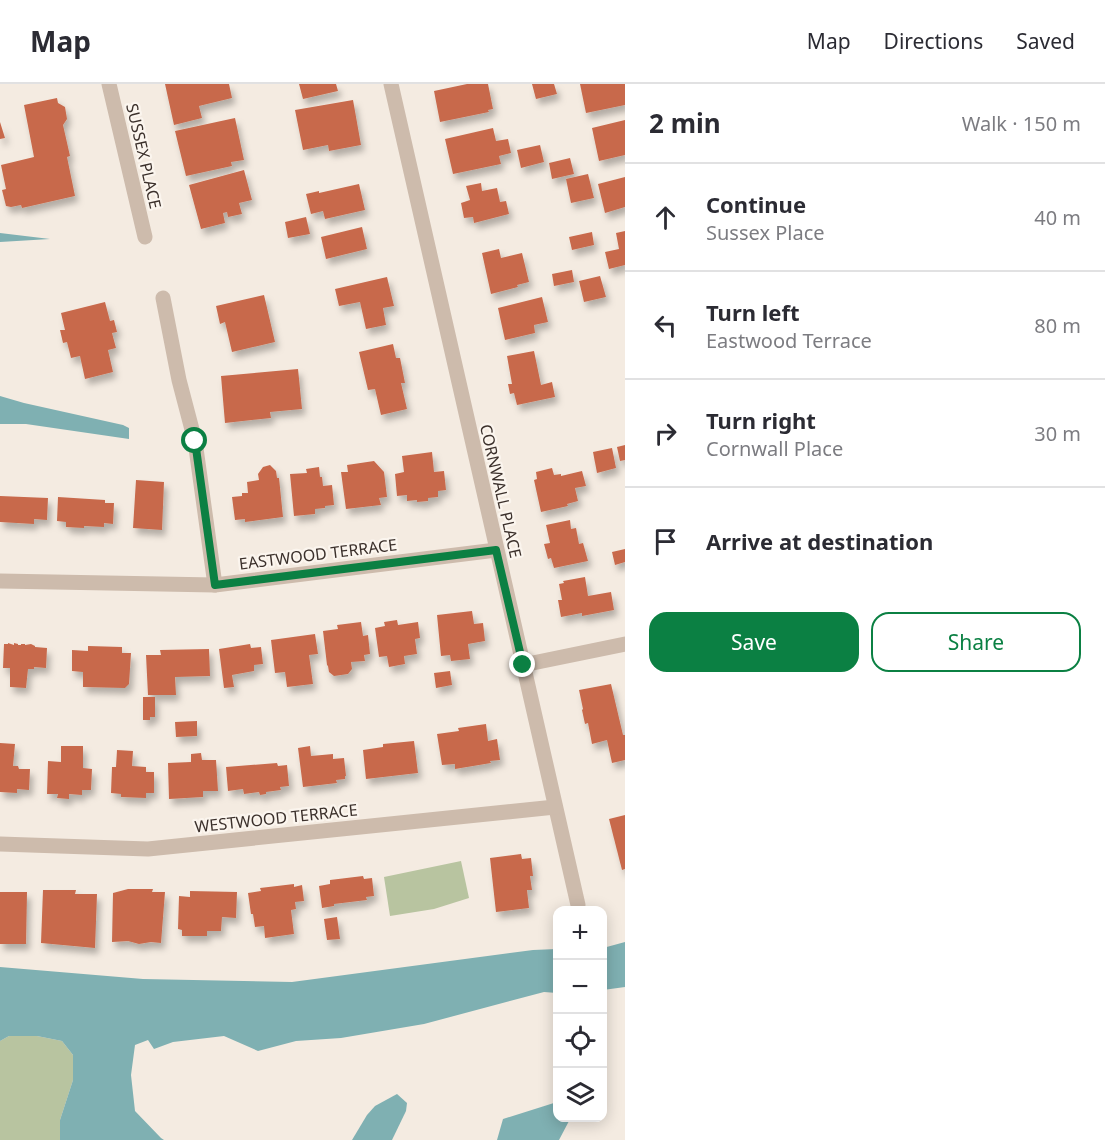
<!DOCTYPE html>
<meta charset="utf-8">
<style>
body{margin:0;font-family:"Noto Sans",sans-serif;background:#f7f7f7;color:#2b2b33}
.controls{position:absolute;right:18px;bottom:18px;display:grid;overflow:hidden;border-radius:12px;box-shadow:0 3px 15px #0003}
.controls button{width:54px;height:54px;display:grid;place-items:center;padding:0;border:0;border-bottom:2px solid #e1e1e2;background:#fff;color:#2b2b33;font:30px sans-serif}
.stop{position:absolute;width:18px;height:18px;margin:-14px;border:4px solid #0b8043;border-radius:50%;background:#fff}
.stop.end{background:#0b8043;border-color:#fff;box-shadow:0 2px 6px #0008}
.list{margin:0;padding:0;list-style:none}
h2{display:flex;justify-content:space-between;align-items:center;height:78px;margin:0;padding:0 24px;font-size:26px}
h2 small{font-size:20px;font-weight:400;color:#7c7c81}
.list li{display:grid;grid-template-columns:39px 1fr auto;gap:18px;align-items:center;box-sizing:border-box;height:108px;padding:0 24px;border-top:2px solid #e1e1e2}
.list b{display:block;font-size:22px;white-space:nowrap}
.list p{margin:0;font-size:20px;white-space:nowrap;color:#7c7c81}
.list em{font-size:20px;font-style:normal;color:#7c7c81}
.actions{display:flex;gap:12px;padding:18px 24px}
.actions a{flex:1;padding:14px 0;border:2px solid #0b8043;border-radius:18px;text-align:center;font-size:21px;color:#0b8043}
.actions .main{background:#0b8043;color:#fff}
.icon{flex:none;width:33px;height:33px;fill:none;stroke:currentColor;stroke-width:2;stroke-linecap:round;stroke-linejoin:round}
.map{position:relative;flex:none;width:625px;height:1056px;overflow:hidden}
header{display:flex;align-items:center;gap:36px;box-sizing:border-box;height:84px;padding:0 30px;background:#fff;border-bottom:2px solid #e1e1e2}
header strong{font-size:28px}
nav{display:flex;gap:33px;margin-inline-start:auto;font-size:21px}
main{display:flex}
aside{flex:1;background:#fff}
.map>svg:first-child{display:block}
.green{fill:#b8c4a0}
.water{fill:#7fb0b2}
.building{fill:#c8694b;filter:url(#shadow)}
.lines{fill:none;stroke-linecap:round;stroke-linejoin:round}
.minor{stroke:#cdbbac;stroke-width:15}
.route{stroke:#0b8043;stroke-width:8}
.labels{text-anchor:middle;dominant-baseline:central;stroke-width:4.5;stroke-linejoin:round;paint-order:stroke}
.street-label{font-size:16px;fill:#3b302b;stroke:#fbf5ee}
</style>
<header>
<strong>Map</strong>
<nav><a>Map</a><a>Directions</a><a>Saved</a></nav>
</header>
<main>
<div class="map">
<svg width="625" height="1056" viewBox="0 0 625 1056">
<defs>
<filter id="shadow"><feDropShadow dx="3.5" dy="6" stdDeviation="3" flood-color="#0004"/></filter>
</defs>
<rect width="100%" height="100%" fill="#f4ebe1"/>
<g class="green">
<path d="M461,777L469,814L434,825L390,832L384,793Z"/>
<path d="M9,952H37L62,957L73,971V996L60,1036V1056H0V957Z"/>
</g>
<g class="water">
<path d="M0,149L50,155L0,158Z"/>
<path d="M0,312L24,319L123,341L129,344V355L26,340H0Z"/>
<path d="M625,858V903L603,906V864Z"/>
<path d="M557,865V909L544,908L424,940L341,954L296,957L258,967L224,952L173,958L154,965L148,956L135,961L131,991L135,1027L161,1054L164,1056H60V1036L73,996V971L62,957L37,952H9L0,957V883L143,895L292,898L533,866Z"/>
<path d="M397,1010L407,1019L406,1027L392,1056H352L367,1031L375,1022Z"/>
<path d="M557,1018L558,1034H572L569,1037L559,1056H497L503,1035Z"/>
</g>
<g class="building">
<path d="M165,0H229L232,14L199,22L202,34L174,41Z"/>
<path d="M299,0H336L338,7L303,15Z"/>
<path d="M467,0H488L493,25L488,26L489,28L440,38L434,7Z"/>
<path d="M532,0H554L557,10L536,15Z"/>
<path d="M580,0H625V21L586,29Z"/>
<path d="M57,14L58,19L65,23L67,35L63,41L70,72L67,73L75,112L22,124L21,121L11,123L6,122L2,106L6,105L1,81L34,73L24,21Z"/>
<path d="M353,16L361,61L329,67L328,61L303,66L295,26Z"/>
<path d="M235,34L244,76L231,78L232,82L186,92L175,47Z"/>
<path d="M625,36V71L599,77L592,44Z"/>
<path d="M0,38L5,54L0,55Z"/>
<path d="M493,44L496,57L508,55L511,69L499,72L501,80L453,90L445,55Z"/>
<path d="M540,61L544,78L521,84L517,66Z"/>
<path d="M570,74L574,90L552,95L549,79Z"/>
<path d="M244,86L252,116L239,119L242,130L228,133L227,128L223,129L225,139L201,145L189,101Z"/>
<path d="M588,90L594,114L571,119L566,95Z"/>
<path d="M625,93V123L605,129L598,100Z"/>
<path d="M481,99L482,107L497,104L500,118L506,117L509,130L474,139L473,133L464,134L461,119L470,116L466,102Z"/>
<path d="M359,100L365,126L325,135L323,127L311,130L306,110L319,107V109Z"/>
<path d="M306,133L310,150L288,154L285,138Z"/>
<path d="M362,143L367,165L326,175L321,153Z"/>
<path d="M625,147V181L609,185L605,168L619,165L616,149Z"/>
<path d="M592,148L594,161L572,166L569,153Z"/>
<path d="M499,165L501,174L522,169L529,198L517,201L518,203L491,210L482,169Z"/>
<path d="M572,186L574,198L554,202L552,190Z"/>
<path d="M600,192L606,213L584,218L579,197Z"/>
<path d="M387,193L394,222L383,224L386,241L366,245L360,218L339,222L335,205Z"/>
<path d="M264,211L275,258L232,268L225,238L220,240L216,222Z"/>
<path d="M542,213L548,238L534,241L535,249L505,256L498,224Z"/>
<path d="M105,218L110,237L114,236L117,248L112,249L116,264L108,266L113,288L85,295L80,272L71,274L67,258L63,259L60,246H65L61,229Z"/>
<path d="M393,260L396,274H400L405,299H401L407,325L381,331L375,305L368,306L359,268Z"/>
<path d="M534,267L541,301L552,298L555,313L517,321L514,309L510,310L508,300H512L507,272Z"/>
<path d="M298,285L302,325L270,328L271,334L225,339L221,292Z"/>
<path d="M625,361V376L620,377L617,363Z"/>
<path d="M612,364L616,384L597,389L593,368Z"/>
<path d="M432,368L434,388L444,387L446,406L438,407V413L428,414V417L417,418V416L407,417V411L397,412L395,390L404,388L402,372Z"/>
<path d="M374,377L384,388L387,413L379,414L381,421L346,425L341,388H348L347,381Z"/>
<path d="M270,381L276,387L277,394H279L283,433L245,438V435L235,436L232,413L242,412V409H248L247,398L259,396L258,390L263,383Z"/>
<path d="M319,383L320,393H322L323,402L332,401L334,421L325,422V424L315,425V430L294,432L290,390L307,389L306,385Z"/>
<path d="M552,384L554,391L561,390V392L582,387L586,402L575,404L578,417L567,420L568,422L541,428L534,396L537,395L536,388Z"/>
<path d="M136,396L164,398L162,446L133,444Z"/>
<path d="M0,412L48,414L47,436L34,435V440L0,438Z"/>
<path d="M58,413L105,416V419H114L113,440L104,439V443L84,442V444L66,443V438L57,437Z"/>
<path d="M570,436L571,445L576,444L579,460L583,459L588,477L554,484L551,474L548,475L544,460L550,459L546,441Z"/>
<path d="M625,465V478L615,481L612,468Z"/>
<path d="M585,493L588,512L611,508L614,526L582,532V529L561,533L558,516H562L559,500L564,499L563,497Z"/>
<path d="M472,527L474,540L483,539L485,557L468,560L470,575L451,577L450,571L441,572L437,531Z"/>
<path d="M397,536L398,541L418,538L420,554L415,555L417,570L404,572L405,580L389,583L387,572L379,573L375,544L385,542L384,538Z"/>
<path d="M361,538L363,552L368,551L370,570L364,571L365,577L351,578L352,585L348,590L334,592L329,588L328,582L327,581L323,547L338,545L337,541Z"/>
<path d="M315,550L318,570L309,571L313,600L287,603L285,588L275,589L271,556Z"/>
<path d="M8,559L14,561V559L18,560V561H21V560H25V561L31,560L35,562V563L47,564L46,584L34,583V585H28L26,604L10,603V584H3L4,560H8Z"/>
<path d="M250,560L251,564L261,563L263,580L254,581V587L232,591L234,603L224,604L219,565Z"/>
<path d="M88,562L122,563V569H131L129,600L125,604L83,603V588L72,587V566L88,567Z"/>
<path d="M209,565L210,592L175,593L176,611H148L146,571H161L160,566Z"/>
<path d="M450,587L452,601L436,604L434,589Z"/>
<path d="M611,600L623,651H625V676L612,679L607,656L592,660L588,639L585,640L582,626L583,625L579,606Z"/>
<path d="M143,613H155V633H150V636H143Z"/>
<path d="M197,637V652L176,653L175,638Z"/>
<path d="M486,640L488,657L497,655L500,676L490,677L491,679L455,685V680L442,681L437,650L459,647L458,644Z"/>
<path d="M414,657L418,689L366,695L363,666L383,663V660Z"/>
<path d="M0,659L15,660L13,682H18L19,685H30L29,706L17,705V709L0,708Z"/>
<path d="M61,662H83V684L92,685L91,706H82V711L69,710V715L57,714L58,710H47L48,677L61,678Z"/>
<path d="M310,662L311,672L333,670V675L344,674L346,692H345V695L336,696L337,699L303,703L298,664Z"/>
<path d="M117,666L133,667L132,682L146,683V688H154V709H146V714L121,713V710L111,709L112,683H116Z"/>
<path d="M201,669L202,676H216L218,707H203V713L169,715L168,679L191,678V670Z"/>
<path d="M277,679L278,682L287,681L289,702L280,703L281,706L266,708V710L260,711L259,708L244,710L243,705L228,707L226,683Z"/>
<path d="M625,731V785L622,786L609,735Z"/>
<path d="M521,770L522,775L531,774L533,792H530L532,806H527L529,824L496,828L490,774Z"/>
<path d="M363,792L364,795L372,794L374,812L366,813L367,816L334,820V822L322,824L319,802L330,800V796Z"/>
<path d="M294,800V803L302,801L304,817L295,818L296,825L291,826L294,850L265,854L264,842L255,843L253,830H251L248,809L261,807L260,804Z"/>
<path d="M128,805H153L152,808H165L161,859L151,858L139,860L128,857L112,858L113,809Z"/>
<path d="M43,806H76L75,810H97L95,864L41,859Z"/>
<path d="M190,807L237,808L236,834L222,833L221,847H207V852H182V846L178,845L179,812L190,813Z"/>
<path d="M0,808H27L26,860H0Z"/>
<path d="M337,833L340,855L327,856L324,835Z"/>
</g>
<g class="lines">
<g class="minor">
<path d="M109,0L145,153"/>
<path d="M391,0L578,821"/>
<path d="M163,214L179,296L195,357L215,501"/>
<path d="M0,497L215,501L496,466"/>
<path d="M523,581L625,560"/>
<path d="M0,760L148,765L555,723"/>
</g>
</g>
<g class="lines">
<path class="route" d="M195,357L215,501L496,466L523,581"/>
</g>
<g class="labels">
<g class="street-label">
<text transform="translate(144 72) rotate(77)">SUSSEX PLACE</text>
<text transform="translate(501 407) rotate(77)">CORNWALL PLACE</text>
<text transform="translate(318 470) rotate(-7)">EASTWOOD TERRACE</text>
<text transform="translate(276 734) rotate(-6)">WESTWOOD TERRACE</text>
</g>
</g>
</svg>
<div class="controls">
<button>+</button>
<button>−</button>
<button><svg class="icon" aria-label="locate" viewBox="0 0 24 24"><circle cx="12" cy="12" r="6"/><path d="M12 2v4M12 18v4M2 12h4M18 12h4"/></svg></button>
<button><svg class="icon" aria-label="layers" viewBox="0 0 24 24"><path d="M12 4l9 5-9 5-9-5zM3 14l9 5 9-5"/></svg></button>
</div>
<div class="stop" style="left:195px;top:357px"></div>
<div class="stop end" style="left:523px;top:581px"></div>
</div>
<aside>
<h2>2 min<small>Walk · 150 m</small></h2>
<ul class="list">
<li><svg class="icon" aria-label="ahead" viewBox="0 0 24 24"><path d="M12 20V5M6 11l6-6 6 6"/></svg><div><b>Continue</b><p>Sussex Place</p></div><em>40 m</em></li>
<li><svg class="icon" aria-label="left" viewBox="0 0 24 24"><path d="M17 20v-9H6M10 6l-5 5 5 5"/></svg><div><b>Turn left</b><p>Eastwood Terrace</p></div><em>80 m</em></li>
<li><svg class="icon" aria-label="right" viewBox="0 0 24 24"><path d="M7 20v-9h11M14 6l5 5-5 5"/></svg><div><b>Turn right</b><p>Cornwall Place</p></div><em>30 m</em></li>
<li><svg class="icon" aria-label="arrive" viewBox="0 0 24 24"><path d="M6 21V4h12l-3 4 3 4H6"/></svg><div><b>Arrive at destination</b></div></li>
</ul>
<div class="actions"><a class="main">Save</a><a>Share</a></div>
</aside>
</main>
